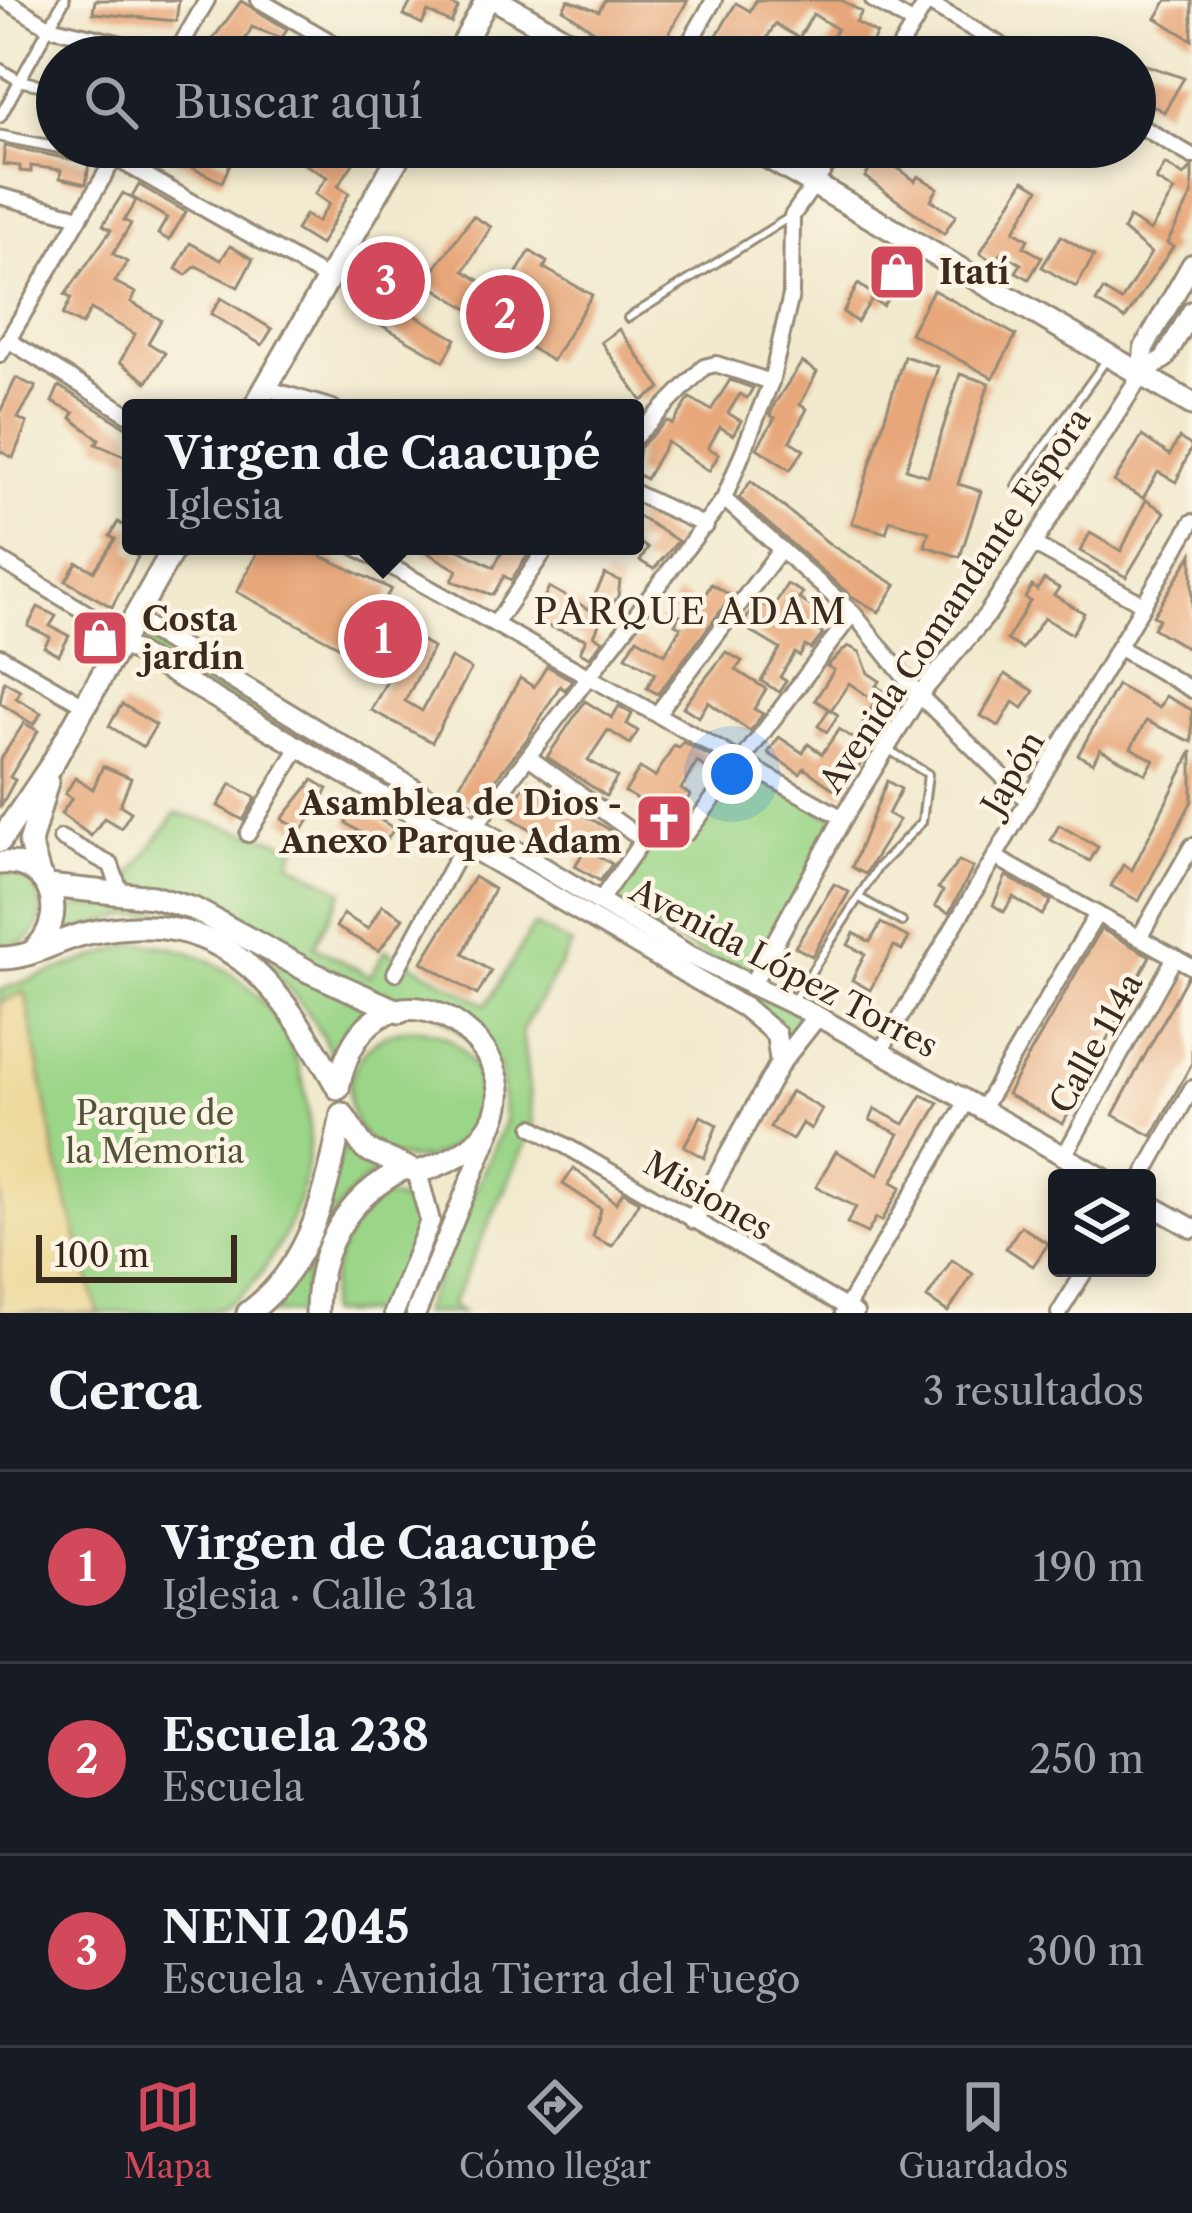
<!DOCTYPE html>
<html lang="es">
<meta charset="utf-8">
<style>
body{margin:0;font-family:"Libre Caslon Text",serif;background:#20242c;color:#f1f3f6}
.controls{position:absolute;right:36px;bottom:36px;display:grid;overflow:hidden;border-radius:12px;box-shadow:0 6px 18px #0003}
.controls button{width:108px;height:108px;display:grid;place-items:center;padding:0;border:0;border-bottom:3px solid #363941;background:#171b24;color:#f1f3f6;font:60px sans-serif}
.scale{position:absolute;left:36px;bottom:30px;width:201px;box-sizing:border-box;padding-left:12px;border:6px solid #3b2a1e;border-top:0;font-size:33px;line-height:42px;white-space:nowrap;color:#3b2a1e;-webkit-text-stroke:9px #fcf5e5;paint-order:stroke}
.you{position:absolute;left:732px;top:774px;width:42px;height:42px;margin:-30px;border:9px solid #fff;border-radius:50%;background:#1a73e8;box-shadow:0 0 0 18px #1a73e833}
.badge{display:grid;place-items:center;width:78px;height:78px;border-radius:50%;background:#d1495b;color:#fff;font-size:39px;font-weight:700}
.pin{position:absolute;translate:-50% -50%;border:6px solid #fff;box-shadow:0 3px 12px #0006}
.popup{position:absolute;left:122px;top:399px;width:522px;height:156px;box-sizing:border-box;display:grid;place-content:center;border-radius:12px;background:#171b24;filter:drop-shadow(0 3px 9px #0005);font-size:39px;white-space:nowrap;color:#9ea1a6}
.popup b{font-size:45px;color:#f1f3f6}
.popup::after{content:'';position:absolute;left:50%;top:100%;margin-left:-24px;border:24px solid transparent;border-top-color:#171b24}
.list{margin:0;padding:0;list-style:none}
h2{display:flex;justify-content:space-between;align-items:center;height:156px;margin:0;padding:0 48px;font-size:51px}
h2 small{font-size:39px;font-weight:400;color:#9ea1a6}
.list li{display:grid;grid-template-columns:78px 1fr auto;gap:36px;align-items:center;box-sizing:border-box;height:192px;padding:0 48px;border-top:3px solid #363941}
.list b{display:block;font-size:45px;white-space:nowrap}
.list p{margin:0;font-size:39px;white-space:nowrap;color:#9ea1a6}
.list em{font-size:39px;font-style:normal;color:#9ea1a6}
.icon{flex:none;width:66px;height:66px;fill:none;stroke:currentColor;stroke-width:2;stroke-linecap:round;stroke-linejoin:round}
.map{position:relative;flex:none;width:1192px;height:1313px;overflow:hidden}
.search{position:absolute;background:#171b24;box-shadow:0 6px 18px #0003;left:36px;right:36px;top:36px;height:132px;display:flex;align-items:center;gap:30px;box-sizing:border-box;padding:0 42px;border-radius:66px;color:#9ea1a6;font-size:45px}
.sheet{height:732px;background:#171b24}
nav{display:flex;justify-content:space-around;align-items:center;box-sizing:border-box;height:168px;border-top:3px solid #363941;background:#171b24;font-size:33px;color:#9ea1a6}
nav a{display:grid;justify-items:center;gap:6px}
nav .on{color:#d1495b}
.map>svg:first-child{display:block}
.green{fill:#9bd588;stroke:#6b8053;stroke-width:3}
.sand{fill:#eeda9e;stroke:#94825e;stroke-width:3}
.building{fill:#e7a77a}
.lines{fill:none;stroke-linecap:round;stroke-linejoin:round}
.service-casing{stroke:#968a76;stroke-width:12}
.pedestrian-casing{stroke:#968a76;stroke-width:15}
.minor-casing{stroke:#968a76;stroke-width:20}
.tertiary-casing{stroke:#968a76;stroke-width:22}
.secondary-casing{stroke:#968a76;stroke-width:24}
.primary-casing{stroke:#968a76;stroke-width:27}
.trunk-casing{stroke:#968a76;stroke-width:27}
.service{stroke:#fff;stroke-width:6}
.pedestrian{stroke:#fff;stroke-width:9}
.minor{stroke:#fff;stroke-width:14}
.tertiary{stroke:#fff;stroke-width:16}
.secondary{stroke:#fff;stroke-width:18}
.primary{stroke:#fff;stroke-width:21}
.trunk{stroke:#fff;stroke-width:21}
.labels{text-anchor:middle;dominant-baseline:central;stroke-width:9;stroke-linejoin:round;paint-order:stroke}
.poi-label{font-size:33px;font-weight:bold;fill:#3b2a1e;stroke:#fcf5e5;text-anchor:start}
.street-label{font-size:33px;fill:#3b2a1e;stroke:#fcf5e5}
.park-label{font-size:33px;fill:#535538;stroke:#fcf5e5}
.neighbourhood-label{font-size:36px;letter-spacing:3px;fill:#3b2a1e;stroke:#fcf5e5}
</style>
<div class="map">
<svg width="1192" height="1313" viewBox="0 0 1192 1313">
<rect width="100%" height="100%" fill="#fcf5e5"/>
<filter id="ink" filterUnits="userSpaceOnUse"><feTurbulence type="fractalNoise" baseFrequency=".00833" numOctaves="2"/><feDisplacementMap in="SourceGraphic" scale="24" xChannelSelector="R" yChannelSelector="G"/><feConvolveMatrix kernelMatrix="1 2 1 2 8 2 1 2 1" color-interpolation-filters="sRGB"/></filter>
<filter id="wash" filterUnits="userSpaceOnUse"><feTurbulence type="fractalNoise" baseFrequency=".004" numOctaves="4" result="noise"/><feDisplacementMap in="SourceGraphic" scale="48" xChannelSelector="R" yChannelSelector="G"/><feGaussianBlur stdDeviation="2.7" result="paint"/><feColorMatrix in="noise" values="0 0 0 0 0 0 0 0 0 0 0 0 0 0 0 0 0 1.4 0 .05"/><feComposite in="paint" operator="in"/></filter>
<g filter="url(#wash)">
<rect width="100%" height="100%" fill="#f1eace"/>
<g class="green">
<path d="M147,641L156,642C370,773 578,923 811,1017L793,1040L758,1009L144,651Z"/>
<path d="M740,765L837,819L749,978L605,904L640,850L690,837Z"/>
<path d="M176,813L297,846L290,862L343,891L314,946L370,976L386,950L487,1005L534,925L572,945L522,1030L533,1127L451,1306L462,1313H421L505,1122L500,1067L429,1005L357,987L132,888L130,876Z"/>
<path d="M0,874C55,869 56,951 0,946Z"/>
<path d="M119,906L176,913L373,1010L348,1026L332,1056C300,982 218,906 130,916C107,919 81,930 58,936L60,907Z"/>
<path d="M136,943C290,949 350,1120 280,1243C262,1275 247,1299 211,1311C177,1313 44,1313 0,1313V990Z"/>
<circle cx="414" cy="1094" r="65"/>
<path d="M346,1145L381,1169C336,1196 301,1261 304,1313H258Z"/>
<path d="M383,1197C451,1200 394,1278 385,1313H327C329,1270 346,1222 383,1197Z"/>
</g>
<path class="sand" d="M25,992L56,1159L98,1313H0V1003Z"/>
<g id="blocks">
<g class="building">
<path d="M95,0H179L176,21L93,13Z"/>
<path d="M412,0H455L452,5L458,8L451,23L428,12L422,24L404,15Z"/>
<path d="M568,0L599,11L605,0H688L658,53L627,35L619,49L563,9Z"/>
<path d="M756,0H841L862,12L856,22L877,34L863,57H821L837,29L813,14L799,38L775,24L756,57H704L736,3L750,11Z"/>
<path d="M1167,0H1192V40L1156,18Z"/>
<path d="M241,1L287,29L282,38L252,27L238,53L212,40Z"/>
<path d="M1140,63L1184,78L1164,112L1135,95Z"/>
<path d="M5,146L89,163L86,184L60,178L61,170L31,166V172L20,171V166L3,164Z"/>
<path d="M148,147H188L230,164L222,182Z"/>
<path d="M307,147H364L338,186L349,193L320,245L296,230L305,215L317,222L329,204L315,194L327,177L299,161Z"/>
<path d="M879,154L915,181L918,176L938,188L931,200L956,215L944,234L865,177Z"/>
<path d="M1165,164L1184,176L1192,167V195L1167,243L1173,247L1125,319L1096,302L1103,290L1121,301L1151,253L1123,230L1129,218L1150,231L1174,191L1156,180Z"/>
<path d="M1024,180L1039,189L1014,231L1028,239L1024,247L1042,257L1029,279L1016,272L1021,264L1002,252L995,263L980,253Z"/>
<path d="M139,185L186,212L169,240L158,234L167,218L132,197Z"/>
<path d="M123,193L136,201L124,220L131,224L113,254L127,262L115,282L136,293L131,302L161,320L148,343L165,353L147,382L120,362L135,334L91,309L82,325L63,315L71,298L65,295L111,230L103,225Z"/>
<path d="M473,216L491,227L464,271L503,295L530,251L547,262L544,268L592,295L552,361L425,282Z"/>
<path d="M1061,236L1094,256L1076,287L1042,267Z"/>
<path d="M190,243L221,260L230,246L253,259L238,287L196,266L186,275L176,269Z"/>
<path d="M384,254L415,272L397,305L456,339L444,361L353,309L364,291L359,288L364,279L369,282Z"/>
<path d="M897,261L907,268L883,306L872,299L857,322L843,312L858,284L874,295Z"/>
<path d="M933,290L1016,335L993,378L910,333Z"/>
<path d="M221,298L272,329L262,345L211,314Z"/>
<path d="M619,329L661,388L642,401L601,342Z"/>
<path d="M904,356L938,367L906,469L928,476L960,374L989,383L958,484L981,491L960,557L925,546L929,532L890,520L886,533L852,523Z"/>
<path d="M802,362L817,372L800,405L807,409L790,441L804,450L790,470L757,448L775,418L770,415L775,403Z"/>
<path d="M16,378L36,387L18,418L27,423L13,458L0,451V412Z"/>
<path d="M730,380L753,388L747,398L740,394L728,413L741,421L733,435L720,427L708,448L719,454L709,471L667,442L646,479L635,473L639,448L667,421L673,424L690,398L711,410Z"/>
<path d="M59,386L131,430V459L96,444L99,439L71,418L74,413L52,402Z"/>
<path d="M1142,436L1170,455L1179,438L1192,446L1176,482L1158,472L1143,498L1114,482Z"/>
<path d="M751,481L831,545L896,585L879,612L851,596L739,498Z"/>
<path d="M1146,500L1165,512L1126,577L1080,551L1090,533L1121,551Z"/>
<path d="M635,514L678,541L654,569L640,561L648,548L635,540Z"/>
<path d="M118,522L131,530L129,550L138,557L112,607L66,581L77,562L94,571L115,539L110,536Z"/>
<path d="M261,546H300L391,589L378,612L433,648L405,701L422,711L451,658L471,669L432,742L371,710L388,679L352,660L355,655L237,592Z"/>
<path d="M416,546H451L494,567L505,546L517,552L520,546H534L511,580L504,576L493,595L452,581L457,570Z"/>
<path d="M1192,554V651L1153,628L1159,619L1153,616Z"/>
<path d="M605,574L620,581L618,597L603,615L594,636L603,640L590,657L580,652L586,639L533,621L549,587L588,609Z"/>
<path d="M1044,579L1059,588L1054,595L1084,613L1072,634L1044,618L1022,649L1007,640L1030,601L1025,598L1032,586L1037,590Z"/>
<path d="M711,584L732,596L658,694L647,688L655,673L626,656L637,638L665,654L681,627L675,624L680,615L669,609L678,594L699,606Z"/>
<path d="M787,584L803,593L799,599L821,612L812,627L823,634L811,649L805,646L800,656L795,653L780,677L786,681L779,692L761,681L780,649L742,626L757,601L772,610Z"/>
<path d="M38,607L56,616L50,626L69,636L59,655L44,647L50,637L28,626Z"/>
<path d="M848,646L860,652L868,673L880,681L876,686L897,700L842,795L804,768L800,774L768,753L779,737L803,753L808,744L822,754L839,729L854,739L875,701L849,683L831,710L838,715L827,732L818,726L829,709L815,700L834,670L827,666Z"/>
<path d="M726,652L742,661L736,670L766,689L754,709L763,714L750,731L708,702L699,717L683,707Z"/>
<path d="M547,666L572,680L565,690L560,686L528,738L475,805L455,793L520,678L534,687Z"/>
<path d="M1005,674L1034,691L1023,708L1013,702L999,726L981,716Z"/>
<path d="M4,681L20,690L16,698L41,713L34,725L0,703Z"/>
<path d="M1117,685L1159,708L1165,696L1192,710V742L1146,721L1131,748L1154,760L1146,774L1100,749L1093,763L1078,755Z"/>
<path d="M585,701L612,718L619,706L632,714L627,724L638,731L630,744L608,730L588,760L617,777L606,796L547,757Z"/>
<path d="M122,704L156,725L143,747L109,726Z"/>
<path d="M24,723L38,731L10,777L15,780L0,808V760Z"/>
<path d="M683,742L724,764L717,775L697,762L681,789L690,795L679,813L686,817L682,822L646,828L639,823L649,806L625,792L640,768L655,777L674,745L679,748Z"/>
<path d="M1192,751V801L1139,901L1111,886L1123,865L1132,870Z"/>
<path d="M103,766L131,778L120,805L131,812L121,828L104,818L91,836L61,814L72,798L65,794L75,778L93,789Z"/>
<path d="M313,780L328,789L302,831L282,819Z"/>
<path d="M528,781L556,797L558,793L569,800L567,805L610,830L596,854L612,864L600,881L575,866L584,851L562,838L553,851L540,843L544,837L505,814Z"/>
<path d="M887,781L901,789L888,814L899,820L865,874L852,867Z"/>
<path d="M231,784L256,798L243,820L218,806Z"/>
<path d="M356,803L394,829L382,847L346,823Z"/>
<path d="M1059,825L1098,847L1090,861L1051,840Z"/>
<path d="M959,861L973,868L949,913L935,906L943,891L938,888Z"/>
<path d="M1006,876L1051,901L1042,915L1013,897L1004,912L993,905Z"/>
<path d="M474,877L494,889L463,954L491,971L477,995L422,962Z"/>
<path d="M834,884L849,892L812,956L795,947Z"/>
<path d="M382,905L403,918L379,951L336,927L343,914L368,929Z"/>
<path d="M881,923L909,938L902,950L894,946L870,990L852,980L865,954L848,945L854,933L870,942Z"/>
<path d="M1101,929L1150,956L1063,1124L1007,1094Z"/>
<path d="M1187,977L1192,978V1063L1152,1136L1113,1115Z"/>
<path d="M791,1091L822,1109L811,1129L802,1123L792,1140L770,1127Z"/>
<path d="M922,1095L939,1103L892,1182L901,1187L882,1221L876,1218L867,1233L847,1223L856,1207L816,1187L836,1151L878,1175L899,1134L870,1120L875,1109L904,1124Z"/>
<path d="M701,1116L717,1125L704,1158L684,1146Z"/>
<path d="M574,1168L616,1203L623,1192L639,1201L612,1246L593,1237L601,1209L563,1184Z"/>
<path d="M1021,1226L1048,1244L1033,1266L1006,1248Z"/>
<path d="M952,1260L973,1274L948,1312L927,1298Z"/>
</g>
</g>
</g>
<g filter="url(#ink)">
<use href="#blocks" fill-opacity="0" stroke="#968a76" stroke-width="3"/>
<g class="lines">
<g class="service-casing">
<g id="service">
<path d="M628,318L788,218"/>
<path d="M1016,486L1107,359"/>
<path d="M860,898L902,922"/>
<path d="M792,1002L878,867L922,822L928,774L889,750"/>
</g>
</g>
<g class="pedestrian-casing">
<g id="pedestrian">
<path d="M0,69L20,81L57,88"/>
<path d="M0,117L64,0"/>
<path d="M0,136L57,147"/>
<path d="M58,147L115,158"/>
</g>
</g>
<g class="minor-casing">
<g id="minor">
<path d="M5,0L49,27L174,56"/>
<path d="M259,0L357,57"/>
<path d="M873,0L914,24"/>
<path d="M927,2L1021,57"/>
<path d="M174,57L207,0"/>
<path d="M681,57L714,0"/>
<path d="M894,57L928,0"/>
<path d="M1135,123L1192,156"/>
<path d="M115,158L328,279"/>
<path d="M0,196L80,217"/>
<path d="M8,340L131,416"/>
<path d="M0,354L121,147"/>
<path d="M265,388L333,408"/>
<path d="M635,437L704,367L716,364L771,382"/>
<path d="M635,493L706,526"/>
<path d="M724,499L853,613L919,695L1028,801"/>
<path d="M1033,544L1143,604"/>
<path d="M354,546L843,818"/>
<path d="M0,560L123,635"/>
<path d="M495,624L548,546"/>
<path d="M1118,647L1192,690"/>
<path d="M0,656L84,705"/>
<path d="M657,714L781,549"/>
<path d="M530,758L643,840"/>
<path d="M473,829L724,499L771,382L791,295L792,216L840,147"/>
<path d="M248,834L297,750"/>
<path d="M61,838L111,865L121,893"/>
<path d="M995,857L1192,967"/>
<path d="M598,903L643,840L688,832L853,613"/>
<path d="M1139,938L1192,846"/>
<path d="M395,973L463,846"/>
<path d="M880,1052L1192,522"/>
<path d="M982,1109L1097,914"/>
<path d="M533,1127L856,1313"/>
<path d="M1064,1156L1175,957"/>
<path d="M1142,1178L1192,1088"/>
<path d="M843,1313L967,1101"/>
<path d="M1059,1313L1087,1268"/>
</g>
</g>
<g class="tertiary-casing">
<path id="tertiary" d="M751,986L843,818L919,695L987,615L1141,375"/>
</g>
<g class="secondary-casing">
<g id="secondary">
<path d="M1141,375L1144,348L1192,264"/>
<path d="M1141,375L1165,358L1192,311"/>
<path d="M133,619L685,953L817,1016L1103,1178"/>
<path d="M119,642L745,1008L776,1034L780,1063"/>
<path d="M1147,1203L1192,1228"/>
<path d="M694,1219L780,1063L817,1016"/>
<path d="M394,1313L430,1221L417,1172"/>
<path d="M416,1313L496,1118"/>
</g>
</g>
<g class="primary-casing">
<g id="primary">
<path d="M497,0L595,57"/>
<path d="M750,147L1192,404"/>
</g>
</g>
<g class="trunk-casing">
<g id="trunk">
<path d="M456,57L487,0"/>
<path d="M254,408L404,147"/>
<path d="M0,841L52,764L175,546"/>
<path d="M0,863C54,859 70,920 32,952"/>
<path d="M39,874L30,843L47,782"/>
<path d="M48,886L153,897L194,909L310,972L400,1012"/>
<path d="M0,958C31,959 58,939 88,933C223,903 279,984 338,1088"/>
<path d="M338,1088C377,892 625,1113 417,1172L365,1149L342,1114"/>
<path d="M248,1313C312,1267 328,1187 342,1114"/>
<path d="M317,1313C317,1249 346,1198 403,1169"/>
</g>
</g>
<use href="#service" class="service"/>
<use href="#pedestrian" class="pedestrian"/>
<use href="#minor" class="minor"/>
<use href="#tertiary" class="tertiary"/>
<use href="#secondary" class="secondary"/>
<use href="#primary" class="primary"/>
<use href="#trunk" class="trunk"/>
</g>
</g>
<defs>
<g id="shop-square" transform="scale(3)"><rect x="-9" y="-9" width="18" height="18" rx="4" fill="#d1495b" stroke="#fcf5e5"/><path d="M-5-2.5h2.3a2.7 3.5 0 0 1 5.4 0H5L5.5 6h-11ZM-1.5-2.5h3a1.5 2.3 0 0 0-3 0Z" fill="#fff"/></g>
<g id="church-square" transform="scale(3)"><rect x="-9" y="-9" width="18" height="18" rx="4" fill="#d1495b" stroke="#fcf5e5"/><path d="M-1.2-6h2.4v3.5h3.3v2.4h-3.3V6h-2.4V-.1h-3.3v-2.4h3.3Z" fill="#fff"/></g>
</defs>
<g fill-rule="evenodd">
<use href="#shop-square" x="897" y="272"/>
<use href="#shop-square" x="100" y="638"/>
<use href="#church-square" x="664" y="822"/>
</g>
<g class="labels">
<g class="poi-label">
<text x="939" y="272">Itatí</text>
<text x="142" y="619">Costa<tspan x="142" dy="38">jardín</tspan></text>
<text x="622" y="803" text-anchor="end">Asamblea de Dios -<tspan x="622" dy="38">Anexo Parque Adam</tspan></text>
</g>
<g class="street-label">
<text transform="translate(955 600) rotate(-56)">Avenida Comandante Espora</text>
<text transform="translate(1013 773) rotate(-60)">Japón</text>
<text transform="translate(784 968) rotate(28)">Avenida López Torres</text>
<text transform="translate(1096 1043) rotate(-61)">Calle 114a</text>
<text transform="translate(708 1196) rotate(30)">Misiones</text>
</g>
<g class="park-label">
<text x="155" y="1113">Parque de<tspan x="155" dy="38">la Memoria</tspan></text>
</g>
<g class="neighbourhood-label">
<text x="691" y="611">PARQUE ADAM</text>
</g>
</g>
</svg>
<div class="controls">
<button><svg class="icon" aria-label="layers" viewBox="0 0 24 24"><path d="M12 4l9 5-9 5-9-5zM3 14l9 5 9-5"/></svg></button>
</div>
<div class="scale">100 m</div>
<div class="you"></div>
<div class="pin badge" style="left:383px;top:639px">1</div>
<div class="popup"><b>Virgen de Caacupé</b>Iglesia</div>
<div class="pin badge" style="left:505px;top:314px">2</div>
<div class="pin badge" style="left:386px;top:281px">3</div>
<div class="search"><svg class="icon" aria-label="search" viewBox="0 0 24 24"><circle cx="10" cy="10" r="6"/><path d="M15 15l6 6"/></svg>Buscar aquí</div>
</div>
<section class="sheet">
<h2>Cerca<small>3 resultados</small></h2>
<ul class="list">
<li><span class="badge">1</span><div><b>Virgen de Caacupé</b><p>Iglesia · Calle 31a</p></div><em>190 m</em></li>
<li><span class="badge">2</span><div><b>Escuela 238</b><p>Escuela</p></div><em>250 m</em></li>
<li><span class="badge">3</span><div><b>NENI 2045</b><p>Escuela · Avenida Tierra del Fuego</p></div><em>300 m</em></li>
</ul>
</section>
<nav>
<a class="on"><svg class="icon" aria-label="map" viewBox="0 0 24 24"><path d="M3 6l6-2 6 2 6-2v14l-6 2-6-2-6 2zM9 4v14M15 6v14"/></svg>Mapa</a>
<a><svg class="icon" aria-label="directions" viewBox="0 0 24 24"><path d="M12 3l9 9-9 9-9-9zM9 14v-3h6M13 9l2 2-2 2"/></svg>Cómo llegar</a>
<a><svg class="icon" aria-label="saved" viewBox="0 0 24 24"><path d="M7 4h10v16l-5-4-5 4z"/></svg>Guardados</a>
</nav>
